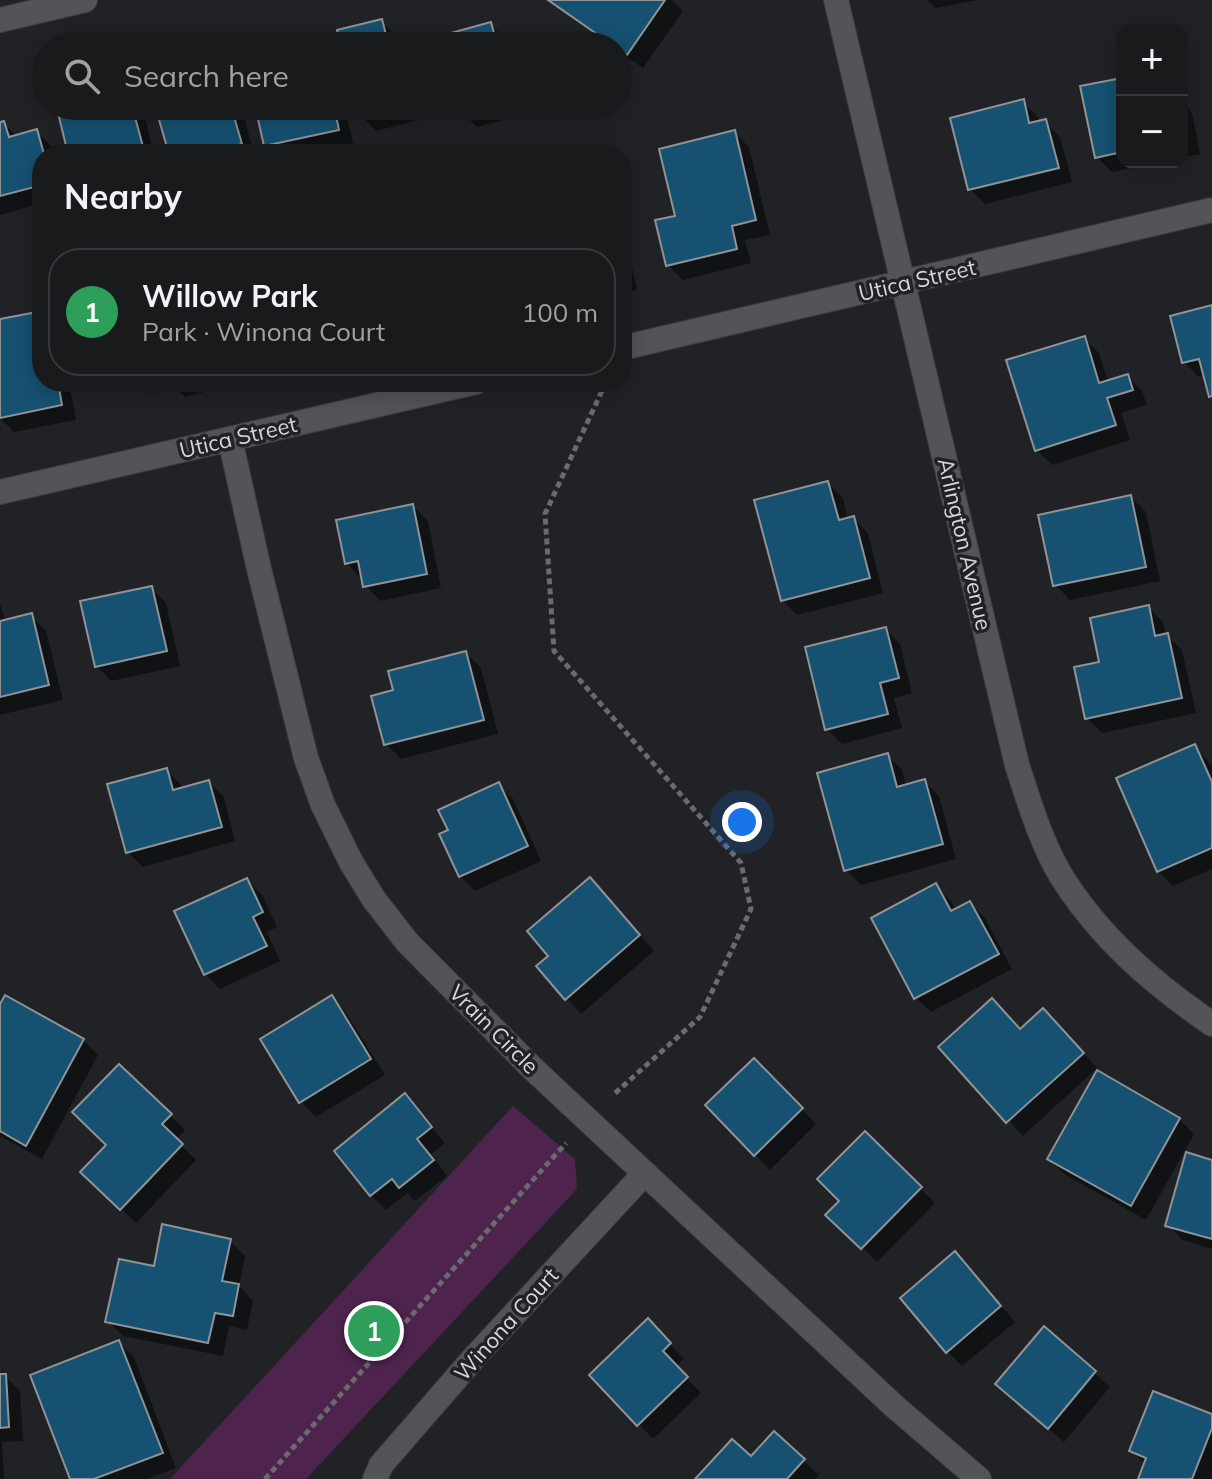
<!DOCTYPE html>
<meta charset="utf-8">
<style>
body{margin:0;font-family:Mulish,sans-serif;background:#222325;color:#f1f3f6}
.controls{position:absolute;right:24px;top:24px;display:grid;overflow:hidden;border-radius:16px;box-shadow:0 4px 20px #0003}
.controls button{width:72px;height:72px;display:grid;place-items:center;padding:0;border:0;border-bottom:2px solid #37383b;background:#191a1c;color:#f1f3f6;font:40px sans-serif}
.you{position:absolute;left:742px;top:822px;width:28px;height:28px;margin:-20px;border:6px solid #fff;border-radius:50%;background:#1a73e8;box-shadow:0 0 0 12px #1a73e833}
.badge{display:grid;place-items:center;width:52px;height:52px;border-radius:50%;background:#ea580c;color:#fff;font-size:26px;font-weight:700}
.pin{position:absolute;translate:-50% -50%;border:4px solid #fff;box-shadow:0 2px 8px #0006}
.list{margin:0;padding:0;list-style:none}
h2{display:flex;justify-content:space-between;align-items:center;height:104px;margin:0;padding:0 32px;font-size:34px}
h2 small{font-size:26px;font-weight:400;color:#9fa1a3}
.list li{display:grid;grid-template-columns:52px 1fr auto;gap:24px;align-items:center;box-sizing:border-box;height:128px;margin:0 16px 16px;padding:0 16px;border:2px solid #37383b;border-radius:32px}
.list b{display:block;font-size:30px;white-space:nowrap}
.list p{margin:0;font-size:26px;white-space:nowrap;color:#9fa1a3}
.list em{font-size:26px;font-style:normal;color:#9fa1a3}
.icon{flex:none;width:44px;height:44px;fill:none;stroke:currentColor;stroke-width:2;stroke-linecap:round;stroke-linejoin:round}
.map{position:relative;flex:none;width:1212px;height:1479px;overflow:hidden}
.search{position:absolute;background:#191a1c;box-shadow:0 4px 20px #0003;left:32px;top:32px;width:600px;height:88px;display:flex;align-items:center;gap:20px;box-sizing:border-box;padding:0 28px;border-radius:44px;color:#9fa1a3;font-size:30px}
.panel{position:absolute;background:#191a1c;box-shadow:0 4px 20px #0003;left:32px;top:144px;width:600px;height:248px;border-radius:32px}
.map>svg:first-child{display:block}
.green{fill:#4e244e}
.shadow{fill:#0007}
.building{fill:#165172;stroke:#909396;stroke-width:2}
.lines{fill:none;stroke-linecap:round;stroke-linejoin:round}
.street-casing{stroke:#3b3d3f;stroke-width:26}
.path{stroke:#6a6b6e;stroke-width:5;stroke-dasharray:6 4;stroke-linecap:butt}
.street{stroke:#535457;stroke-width:24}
.labels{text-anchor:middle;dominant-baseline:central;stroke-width:7;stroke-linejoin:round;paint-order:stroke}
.street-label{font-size:22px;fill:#d6d7d9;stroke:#212225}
</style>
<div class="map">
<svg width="1212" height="1479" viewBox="0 0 1212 1479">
<rect width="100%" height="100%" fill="#212225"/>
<path class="green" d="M513,1106L575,1159L577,1189L306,1479H170Z"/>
<g class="shadow">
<path d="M548,0H672L683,11L643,68L618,51V46H611Z"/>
<path d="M927,0H978L936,8Z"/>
<path d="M381,21L396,36L399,46H344Z"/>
<path d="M491,25L505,39L522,35L533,46H445Z"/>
<path d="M1122,80V162H1160L1112,172L1097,157Z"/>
<path d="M1023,102L1038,117L1040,123L1045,122L1060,137L1072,182L985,204L970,189Z"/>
<path d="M1182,103L1192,113L1200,154L1182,157Z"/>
<path d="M89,106H142L154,154H70Z"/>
<path d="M158,106H241L254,154H171Z"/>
<path d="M257,106H345L353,144L309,154H275L266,145Z"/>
<path d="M359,106H430L433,116L376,131L361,116Z"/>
<path d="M461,106H552V107L477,127L462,112Z"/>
<path d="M4,123L17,137L37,132L52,147L54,154H42V203L0,215V124Z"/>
<path d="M734,132L749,147L770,235L745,240L751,263L683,280L668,265L677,217Z"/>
<path d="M622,221L637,290L622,293Z"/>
<path d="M1212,308V397L1205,375L1199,377L1184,362Z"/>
<path d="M42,313V382H103L70,389L76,420L14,432L0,418V321Z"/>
<path d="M1084,338L1099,353L1108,382L1127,376L1142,391L1147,405L1121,413L1130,440L1052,465L1037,450Z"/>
<path d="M140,382H206L209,391L185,397L174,386L151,393Z"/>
<path d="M828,483L843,498L848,520L853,518L868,533L883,593L797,615L782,600Z"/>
<path d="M1131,497L1146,512L1160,581L1070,600L1055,585Z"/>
<path d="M413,506L428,521L441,588L380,601L347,563Z"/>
<path d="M151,588L166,603L180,666L111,681L97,666Z"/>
<path d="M0,604L6,622L31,616L46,631L63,700L0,715Z"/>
<path d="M1148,607L1163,622L1166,635L1182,650L1196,713L1102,733L1087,718L1102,664Z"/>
<path d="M885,629L900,644L912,693L894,698L902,728L842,744L827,729Z"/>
<path d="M466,653L481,668L498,734L401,759L386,744L396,692Z"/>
<path d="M1195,746L1212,766V869L1173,886L1158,871Z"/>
<path d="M887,755L902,770L906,786L924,781L939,796L956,859L861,885L846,870Z"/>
<path d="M166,770L181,785L182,790L209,782L224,797L235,841L143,867L128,852Z"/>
<path d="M498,784L513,799L541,861L475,891L460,876L451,831Z"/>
<path d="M247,880L262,895L277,927L267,932L280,961L220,989L205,974Z"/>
<path d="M935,885L950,900L956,910L970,903L985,918L1012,969L931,1012L916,998Z"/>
<path d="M604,894L654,951L581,1014L539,966Z"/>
<path d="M332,998L346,1013L385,1075L316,1117L301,1102L263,1040Z"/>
<path d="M0,1009L83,1040L98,1055L42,1159L0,1136Z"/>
<path d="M1058,1025L1097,1068L1023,1136L941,1047Z"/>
<path d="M754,1061L816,1124L770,1170L708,1105Z"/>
<path d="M119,1066L185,1130L176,1140L196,1160L136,1223L83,1172L109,1145Z"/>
<path d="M405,1096L445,1143L431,1154L447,1176L415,1201L407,1193L386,1210L371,1195Z"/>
<path d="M1179,1119L1194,1134L1146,1220L1064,1174L1049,1159Z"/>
<path d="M865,1133L935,1203L877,1262L828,1215L842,1201Z"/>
<path d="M1212,1162V1249L1183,1240L1168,1225Z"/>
<path d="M230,1241L245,1256L239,1286L253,1301L247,1330L229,1326L223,1356L123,1336L108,1321L155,1268Z"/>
<path d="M955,1253L1015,1322L962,1366L947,1351Z"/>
<path d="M648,1321L684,1359L676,1367L701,1393L653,1439L592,1375Z"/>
<path d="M1044,1329L1110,1387L1064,1442L1013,1398Z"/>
<path d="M119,1343L134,1357L176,1468L147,1479H72Z"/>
<path d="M0,1376H5L20,1391L23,1441L2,1442L4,1479H0Z"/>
<path d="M1212,1416V1479H1141L1146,1465L1131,1450Z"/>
<path d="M774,1434L819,1475L815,1479H698L751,1459Z"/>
</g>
<g class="building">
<path d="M548,0H665L627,55Z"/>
<path d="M382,19L389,46H341L337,30Z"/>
<path d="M491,22L496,40L523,33L526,46H443L440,36Z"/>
<path d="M1122,78V152L1095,158L1080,86Z"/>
<path d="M1024,99L1029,123L1046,119L1059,168L968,190L950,118Z"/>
<path d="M84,106H132L145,154H68L58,113Z"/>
<path d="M155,106H231L242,144L205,154H169Z"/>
<path d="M255,106H334L339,130L264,146Z"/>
<path d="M357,106H401L360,117Z"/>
<path d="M4,121L9,137L37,129L44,154H42V185L0,196V122Z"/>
<path d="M735,130L756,220L732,226L737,249L666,266L655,220L675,216L659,149Z"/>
<path d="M1212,305V396L1209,397L1199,359L1182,363L1170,316Z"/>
<path d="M42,311V382H58L62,405L0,418V319Z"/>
<path d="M1085,336L1099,383L1128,374L1133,390L1107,398L1116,425L1035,451L1006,360Z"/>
<path d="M828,481L839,520L854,516L870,578L781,601L754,500Z"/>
<path d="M1131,495L1146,567L1053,586L1038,515Z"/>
<path d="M413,504L427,574L363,587L358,561L345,564L336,520Z"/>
<path d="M152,586L167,651L95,667L80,601Z"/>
<path d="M1149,605L1155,636L1168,633L1182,698L1085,719L1074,667L1099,662L1090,618Z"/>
<path d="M32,613L49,685L0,697V621Z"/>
<path d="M886,627L899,678L880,683L888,714L825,730L805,647Z"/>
<path d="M466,651L484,720L384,745L371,696L393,690L388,671Z"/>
<path d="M1195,744L1212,782V848L1157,872L1116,778Z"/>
<path d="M888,753L897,787L925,779L943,844L844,871L817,773Z"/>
<path d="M167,768L173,790L209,780L222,827L126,853L107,784Z"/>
<path d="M499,782L528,846L459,877L439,834L448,830L438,810Z"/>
<path d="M590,877L640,935L565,1000L536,966L548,956L527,931Z"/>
<path d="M247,878L263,912L253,917L267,946L204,975L174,911Z"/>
<path d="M936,883L951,911L970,901L999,954L914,999L871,918Z"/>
<path d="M5,995L84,1039L26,1146L0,1131V1004Z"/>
<path d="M332,995L371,1059L299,1103L260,1039Z"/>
<path d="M992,998L1020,1029L1043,1008L1084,1053L1006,1123L938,1047Z"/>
<path d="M754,1058L803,1108L754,1156L705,1105Z"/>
<path d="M119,1064L172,1114L162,1124L183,1144L120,1210L80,1172L106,1145L72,1112Z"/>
<path d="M1097,1070L1180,1118L1131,1206L1047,1159Z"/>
<path d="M405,1093L432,1127L417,1139L434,1160L399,1188L392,1179L370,1196L334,1151Z"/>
<path d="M865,1131L922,1187L861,1249L825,1215L839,1201L817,1179Z"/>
<path d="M1186,1152L1212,1160V1239L1165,1226Z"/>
<path d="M162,1224L231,1239L222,1281L239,1284L233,1316L215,1313L208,1343L105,1322L119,1259L154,1266Z"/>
<path d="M955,1251L1001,1306L946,1353L900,1298Z"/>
<path d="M648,1318L671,1343L663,1351L688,1377L637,1426L589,1375Z"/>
<path d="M1044,1326L1096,1371L1048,1429L995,1384Z"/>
<path d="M119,1340L163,1453L94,1479H70L30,1375Z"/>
<path d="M0,1374H6L9,1427L0,1428Z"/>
<path d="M1153,1391L1212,1414V1428L1192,1479H1138L1146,1458L1129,1451Z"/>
<path d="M774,1431L805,1459L787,1479H695L732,1439L751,1456Z"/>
</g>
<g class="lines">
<g class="street-casing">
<g id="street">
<path d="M836,0L1017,765C1029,801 1040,840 1060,874C1098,936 1152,983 1212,1024"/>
<path d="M0,20L85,0"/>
<path d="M622,348L1212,210"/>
<path d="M230,439L259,569L306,758L323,805L351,862L373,898L407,942L531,1067L894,1406L979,1479"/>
<path d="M0,492L476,382"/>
<path d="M375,1479L381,1465L472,1360L644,1174"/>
</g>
</g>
<g class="path">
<path d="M606,382L545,514L554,651L741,863L751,909L700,1017L612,1096"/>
<path d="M265,1479L566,1143"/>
</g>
<use href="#street" class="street"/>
</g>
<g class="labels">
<g class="street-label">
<text transform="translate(917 280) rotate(-13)">Utica Street</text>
<text transform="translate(238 437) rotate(-13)">Utica Street</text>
<text transform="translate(965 544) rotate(77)">Arlington Avenue</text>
<text transform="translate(494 1029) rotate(45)">Vrain Circle</text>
<text transform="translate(506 1324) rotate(-48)">Winona Court</text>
</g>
</g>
</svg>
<div class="controls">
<button>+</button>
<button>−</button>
</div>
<div class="you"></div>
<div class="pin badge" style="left:374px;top:1331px;background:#2e9e5b">1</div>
<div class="search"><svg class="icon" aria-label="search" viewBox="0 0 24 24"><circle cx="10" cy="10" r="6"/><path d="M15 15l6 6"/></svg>Search here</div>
<section class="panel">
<h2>Nearby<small></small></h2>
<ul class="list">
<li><span class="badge" style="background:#2e9e5b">1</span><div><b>Willow Park</b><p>Park · Winona Court</p></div><em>100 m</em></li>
</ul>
</section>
</div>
